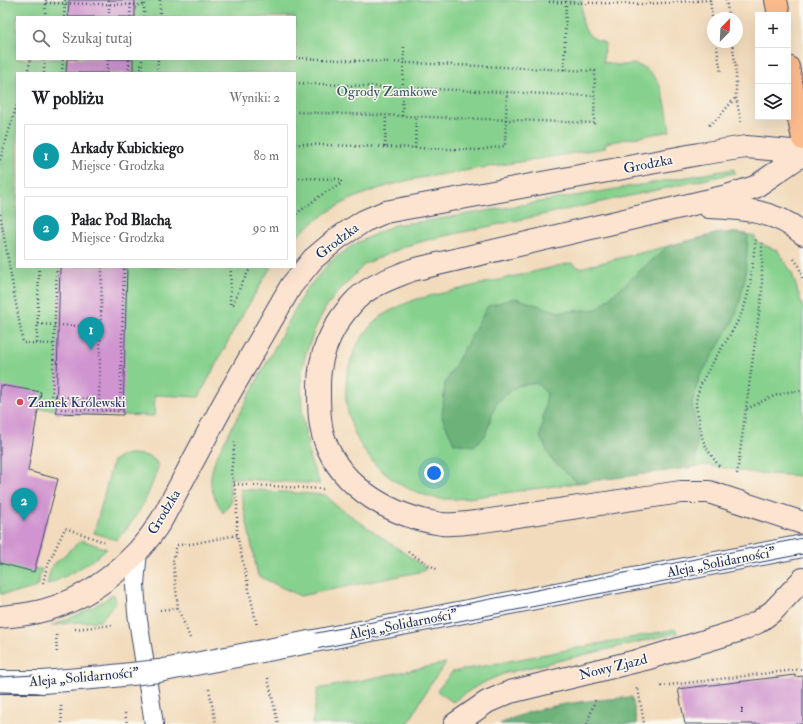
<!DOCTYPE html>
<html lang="pl">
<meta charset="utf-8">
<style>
body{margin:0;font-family:"IM FELL Double Pica",serif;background:#f2f2f2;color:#202124}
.controls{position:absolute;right:12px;top:12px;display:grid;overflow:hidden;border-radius:0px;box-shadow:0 4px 16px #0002}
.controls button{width:36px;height:36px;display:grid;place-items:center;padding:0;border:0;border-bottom:1px solid #e0e0e0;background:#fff;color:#202124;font:20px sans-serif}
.compass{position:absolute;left:707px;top:12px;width:36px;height:36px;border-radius:50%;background:#fff;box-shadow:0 4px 16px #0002;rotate:24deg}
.you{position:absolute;left:434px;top:473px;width:14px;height:14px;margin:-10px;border:3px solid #fff;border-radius:50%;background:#1a73e8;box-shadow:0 0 0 6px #1a73e833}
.badge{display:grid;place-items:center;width:26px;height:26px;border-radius:50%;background:#1a73e8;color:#fff;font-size:13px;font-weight:700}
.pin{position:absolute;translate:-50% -33px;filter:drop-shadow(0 1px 2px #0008)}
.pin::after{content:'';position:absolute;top:21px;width:14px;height:12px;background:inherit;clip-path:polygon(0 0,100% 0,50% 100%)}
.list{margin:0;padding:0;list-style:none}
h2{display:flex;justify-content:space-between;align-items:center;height:52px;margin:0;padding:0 16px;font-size:17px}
h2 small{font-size:13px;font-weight:400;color:#757577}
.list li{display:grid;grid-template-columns:26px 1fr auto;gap:12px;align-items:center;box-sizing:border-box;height:64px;margin:0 8px 8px;padding:0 8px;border:1px solid #e0e0e0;border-radius:0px}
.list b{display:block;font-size:15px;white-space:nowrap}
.list p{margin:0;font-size:13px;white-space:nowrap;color:#757577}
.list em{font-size:13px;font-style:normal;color:#757577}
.icon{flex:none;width:22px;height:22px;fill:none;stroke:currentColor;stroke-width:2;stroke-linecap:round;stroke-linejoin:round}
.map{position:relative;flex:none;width:803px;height:724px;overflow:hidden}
.search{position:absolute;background:#fff;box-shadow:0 4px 16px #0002;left:16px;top:16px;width:280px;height:44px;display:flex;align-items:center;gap:10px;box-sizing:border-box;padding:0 14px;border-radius:0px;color:#757577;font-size:15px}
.panel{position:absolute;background:#fff;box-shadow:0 4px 16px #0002;left:16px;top:72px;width:280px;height:196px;border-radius:0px}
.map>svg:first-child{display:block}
.green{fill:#87d18e;stroke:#518076;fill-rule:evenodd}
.forest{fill:#6db379;stroke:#44716c}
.building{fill:#d095d0}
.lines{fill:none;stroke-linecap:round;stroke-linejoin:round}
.service-casing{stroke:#3b496c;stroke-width:20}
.tertiary-casing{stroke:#3b496c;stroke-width:24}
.secondary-casing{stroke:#3b496c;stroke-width:24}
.primary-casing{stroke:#3b496c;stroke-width:24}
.path{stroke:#3b496c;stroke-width:2.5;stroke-dasharray:1 3;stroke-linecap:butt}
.service{stroke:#fff;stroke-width:18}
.tertiary{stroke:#fff;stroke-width:22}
.secondary{stroke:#fde4d1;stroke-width:22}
.primary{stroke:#fbbb8d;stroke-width:22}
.tram{stroke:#1b2f5e;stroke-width:1}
.tertiary-bridge-casing{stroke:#3b496c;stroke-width:24;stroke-linecap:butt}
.tertiary-bridge{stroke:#fff;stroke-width:22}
.poi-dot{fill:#d1495b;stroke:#fbf7ec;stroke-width:1.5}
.labels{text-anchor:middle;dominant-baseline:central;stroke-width:3;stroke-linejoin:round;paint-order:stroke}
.number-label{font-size:12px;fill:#48487a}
.park-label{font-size:14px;fill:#36586a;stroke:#fbf7ec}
.street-label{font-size:14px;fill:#1b2f5e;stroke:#fbf7ec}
.poi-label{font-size:14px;fill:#1b2f5e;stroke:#fbf7ec;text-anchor:start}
</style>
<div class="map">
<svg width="803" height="724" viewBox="0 0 803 724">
<rect width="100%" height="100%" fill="#fbf7ec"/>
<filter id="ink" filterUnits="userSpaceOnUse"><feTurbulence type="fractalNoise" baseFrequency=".025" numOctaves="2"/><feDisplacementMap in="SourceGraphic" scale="8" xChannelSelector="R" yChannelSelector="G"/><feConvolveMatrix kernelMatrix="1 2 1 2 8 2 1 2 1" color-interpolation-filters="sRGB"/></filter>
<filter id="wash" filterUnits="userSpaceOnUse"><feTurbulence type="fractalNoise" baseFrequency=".012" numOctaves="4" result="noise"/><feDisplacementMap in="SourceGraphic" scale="16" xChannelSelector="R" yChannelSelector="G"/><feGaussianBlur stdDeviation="0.9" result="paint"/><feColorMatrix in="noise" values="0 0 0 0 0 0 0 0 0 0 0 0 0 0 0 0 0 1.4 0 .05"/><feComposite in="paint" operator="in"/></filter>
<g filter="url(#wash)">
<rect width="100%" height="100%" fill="#f2dbbc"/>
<g class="green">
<path d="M0,0H582C581,22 581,36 605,43L603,62C609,62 613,65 618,65C624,66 631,63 637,65C665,73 666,108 670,131L606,143L605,148L414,179C366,190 331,204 295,238V73H17V267H271L236,326L199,397L155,395L154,416L56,413V409H38L0,385ZM17,17H295V59H17Z"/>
<path d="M734,169L735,173L431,239L406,246L365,264L336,294L325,309L316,326L305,356L301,382L302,411L310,460L320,484L229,478L231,502L223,513C210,489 207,484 216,457L305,291L330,262L353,245L394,225L433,220Z"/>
<path d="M720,233H740L755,236V241L778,251L792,273L803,308V476L755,473L707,465L468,498C457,499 446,500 435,498C426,496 417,492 409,489C348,460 324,382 369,328C381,313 399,306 417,299L571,263L580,268Z"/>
<path d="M129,454C138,454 157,455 158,467C148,498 139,516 116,540L94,533L113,461L124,455Z"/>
<path d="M240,489L326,495L334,504L426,568L424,571L300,596L258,576Z"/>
<path d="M81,540L107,549C86,566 71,574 47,585L51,567Z"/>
<path d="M0,563L35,569H42L37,587L19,592L0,594Z"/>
<path d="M114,594L116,602L100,621L69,623L51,626C73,617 94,608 114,594Z"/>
<path d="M676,629L677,633L506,673C487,680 470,689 453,702L437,691L452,672Z"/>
<path d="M446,663L429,686L408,724H312L318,689Z"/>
</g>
<g class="forest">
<path d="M720,233H740L748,235L745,278L739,305L732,323L699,378L692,403L697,440L695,467L578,483L552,460L540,437L547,393L536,383L517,386L496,403L485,436L474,446L454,443L442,417L445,383L488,306L515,298L559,312L597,309L668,246Z"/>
<path d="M632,697L637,724H500C541,703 588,701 632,697Z"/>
</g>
<g id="blocks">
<g class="building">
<path d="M69,0H135V17H68Z"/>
<path d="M67,59H133V73H66Z"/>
<path d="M60,267H127L123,415L56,413Z"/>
<path d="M0,385L41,392L28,471L58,479L34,572L0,563Z"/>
<path d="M795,675V677L803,676V724H685L678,689Z"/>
</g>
</g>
</g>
<g filter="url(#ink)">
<use href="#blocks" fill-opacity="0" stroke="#3b496c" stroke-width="1"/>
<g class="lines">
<g class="service-casing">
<path id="service" d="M138,550L135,585L137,613L154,724"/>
</g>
<g class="tertiary-casing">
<g id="tertiary">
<path d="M309,642L803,546"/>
<path d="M0,682H42"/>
</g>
</g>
<g class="secondary-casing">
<g id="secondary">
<path d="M803,154L755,187L727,196L412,270C390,279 367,286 352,304C336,321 322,348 320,371C319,377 319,384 319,390C319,406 319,425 325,441C342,489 394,517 442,524C453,525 465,523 476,522L681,492H709L803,523"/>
<path d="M709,207C741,208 778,211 803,234"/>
<path d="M0,617C12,616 25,615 37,612C88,601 135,563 162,519L225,401L291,286L313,259L338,238L364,221L385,212L699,154L746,147L803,152"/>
<path d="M455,724L487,702L510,692L649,658L741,630L758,622L773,611L803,579"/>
</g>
</g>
<g class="primary-casing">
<g id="primary">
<path d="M776,0L779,15"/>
<path d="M788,67L803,139"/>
</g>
</g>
<g class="path">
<path d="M710,0L713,25"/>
<path d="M726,0L729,18"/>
<path d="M549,2L645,4L710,0"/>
<path d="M46,3L144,5"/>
<path d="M45,17L46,0"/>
<path d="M64,17L65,0"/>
<path d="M109,17V0"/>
<path d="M130,17L131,0"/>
<path d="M144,17V0"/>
<path d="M160,17V0"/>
<path d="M716,42L721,73"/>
<path d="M732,42L736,69V97L741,122"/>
<path d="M295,58L595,71L594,123L295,112"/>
<path d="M295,58V42"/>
<path d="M564,70L566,0"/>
<path d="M27,73L31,59"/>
<path d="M44,73V59"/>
<path d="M62,73L63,59"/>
<path d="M107,73L108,59"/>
<path d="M129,73V59"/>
<path d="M141,73L142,59"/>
<path d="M157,73L158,59"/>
<path d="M295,83L594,96"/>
<path d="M402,116L404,46"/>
<path d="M709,125L718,118L736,97"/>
<path d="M295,144L478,150L505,146L507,92"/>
<path d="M385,147L386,116"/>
<path d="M415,148L416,116"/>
<path d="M0,160L17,105"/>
<path d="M295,178L341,179V184L324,193L295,215"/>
<path d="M0,214L23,343L55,344"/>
<path d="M794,259L799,266L803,280"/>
<path d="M57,267L52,396L99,400L102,267"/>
<path d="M231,267L230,304H233L241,285L251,267"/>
<path d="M38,324L100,327"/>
<path d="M37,343L39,267"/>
<path d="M61,409L120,411L124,267"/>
<path d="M747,409C764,400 783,390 803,391"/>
<path d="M235,442L231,473L234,484L237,502V535L257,626"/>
<path d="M719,466C705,447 702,443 699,419C698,415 696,409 696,404C696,379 732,338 742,312C752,289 752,262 756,238"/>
<path d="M737,474L762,291V240"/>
<path d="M234,484L323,489"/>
<path d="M177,545L191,544L237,535"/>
<path d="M176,548L173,561L178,608L190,638"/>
<path d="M408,552L438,570"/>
<path d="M43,583L47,567L65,528L107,543"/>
<path d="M160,610L177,608"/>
<path d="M75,629L113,625"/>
<path d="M56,635L57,655"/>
<path d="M268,678L278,724"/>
<path d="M661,686L803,669"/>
<path d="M209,689L216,724"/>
<path d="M636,689L638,688L644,724"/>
<path d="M61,706L62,724"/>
<path d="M125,713L127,724"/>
<path d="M587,724L596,698"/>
</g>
<use href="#service" class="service"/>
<use href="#tertiary" class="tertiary"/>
<use href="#secondary" class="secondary"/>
<use href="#primary" class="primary"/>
<g class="tram">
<path d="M0,677L104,671L158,664L803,538"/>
<path d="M0,692L43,693L105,688L162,679L803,554"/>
</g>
<g class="tertiary-bridge-casing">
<path id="tertiary-bridge" d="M42,682L104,677L159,671L309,642"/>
</g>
<use href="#tertiary-bridge" class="tertiary-bridge"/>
</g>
</g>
<circle class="poi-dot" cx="20" cy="402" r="4"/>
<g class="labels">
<g class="number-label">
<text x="742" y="708">1</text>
</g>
<g class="park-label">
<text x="387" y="91">Ogrody Zamkowe</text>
</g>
<g class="street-label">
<text transform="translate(648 164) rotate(-11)">Grodzka</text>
<text transform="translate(337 241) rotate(-37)">Grodzka</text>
<text transform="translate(164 512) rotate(-59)">Grodzka</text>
<text transform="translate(721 562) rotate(-11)">Aleja „Solidarności”</text>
<text transform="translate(403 624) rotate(-11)">Aleja „Solidarności”</text>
<text transform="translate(613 667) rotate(-14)">Nowy Zjazd</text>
<text transform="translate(84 677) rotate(-5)">Aleja „Solidarności”</text>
</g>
<g class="poi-label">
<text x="28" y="402">Zamek Królewski</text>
</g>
</g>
</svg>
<div class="controls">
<button>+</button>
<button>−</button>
<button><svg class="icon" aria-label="layers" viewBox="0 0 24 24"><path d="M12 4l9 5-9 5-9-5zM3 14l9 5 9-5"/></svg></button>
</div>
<svg class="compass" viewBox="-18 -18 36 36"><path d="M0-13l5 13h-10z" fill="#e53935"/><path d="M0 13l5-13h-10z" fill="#757577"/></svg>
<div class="you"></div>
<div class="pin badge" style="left:91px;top:350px;background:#0f9aa8">1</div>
<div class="pin badge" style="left:24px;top:521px;background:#0f9aa8">2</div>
<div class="search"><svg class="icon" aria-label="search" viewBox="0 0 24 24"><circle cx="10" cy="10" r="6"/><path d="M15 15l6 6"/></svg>Szukaj tutaj</div>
<section class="panel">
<h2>W pobliżu<small>Wyniki: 2</small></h2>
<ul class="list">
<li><span class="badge" style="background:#0f9aa8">1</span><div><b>Arkady Kubickiego</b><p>Miejsce · Grodzka</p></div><em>80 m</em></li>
<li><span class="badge" style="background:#0f9aa8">2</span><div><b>Pałac Pod Blachą</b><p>Miejsce · Grodzka</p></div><em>90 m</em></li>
</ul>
</section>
</div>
